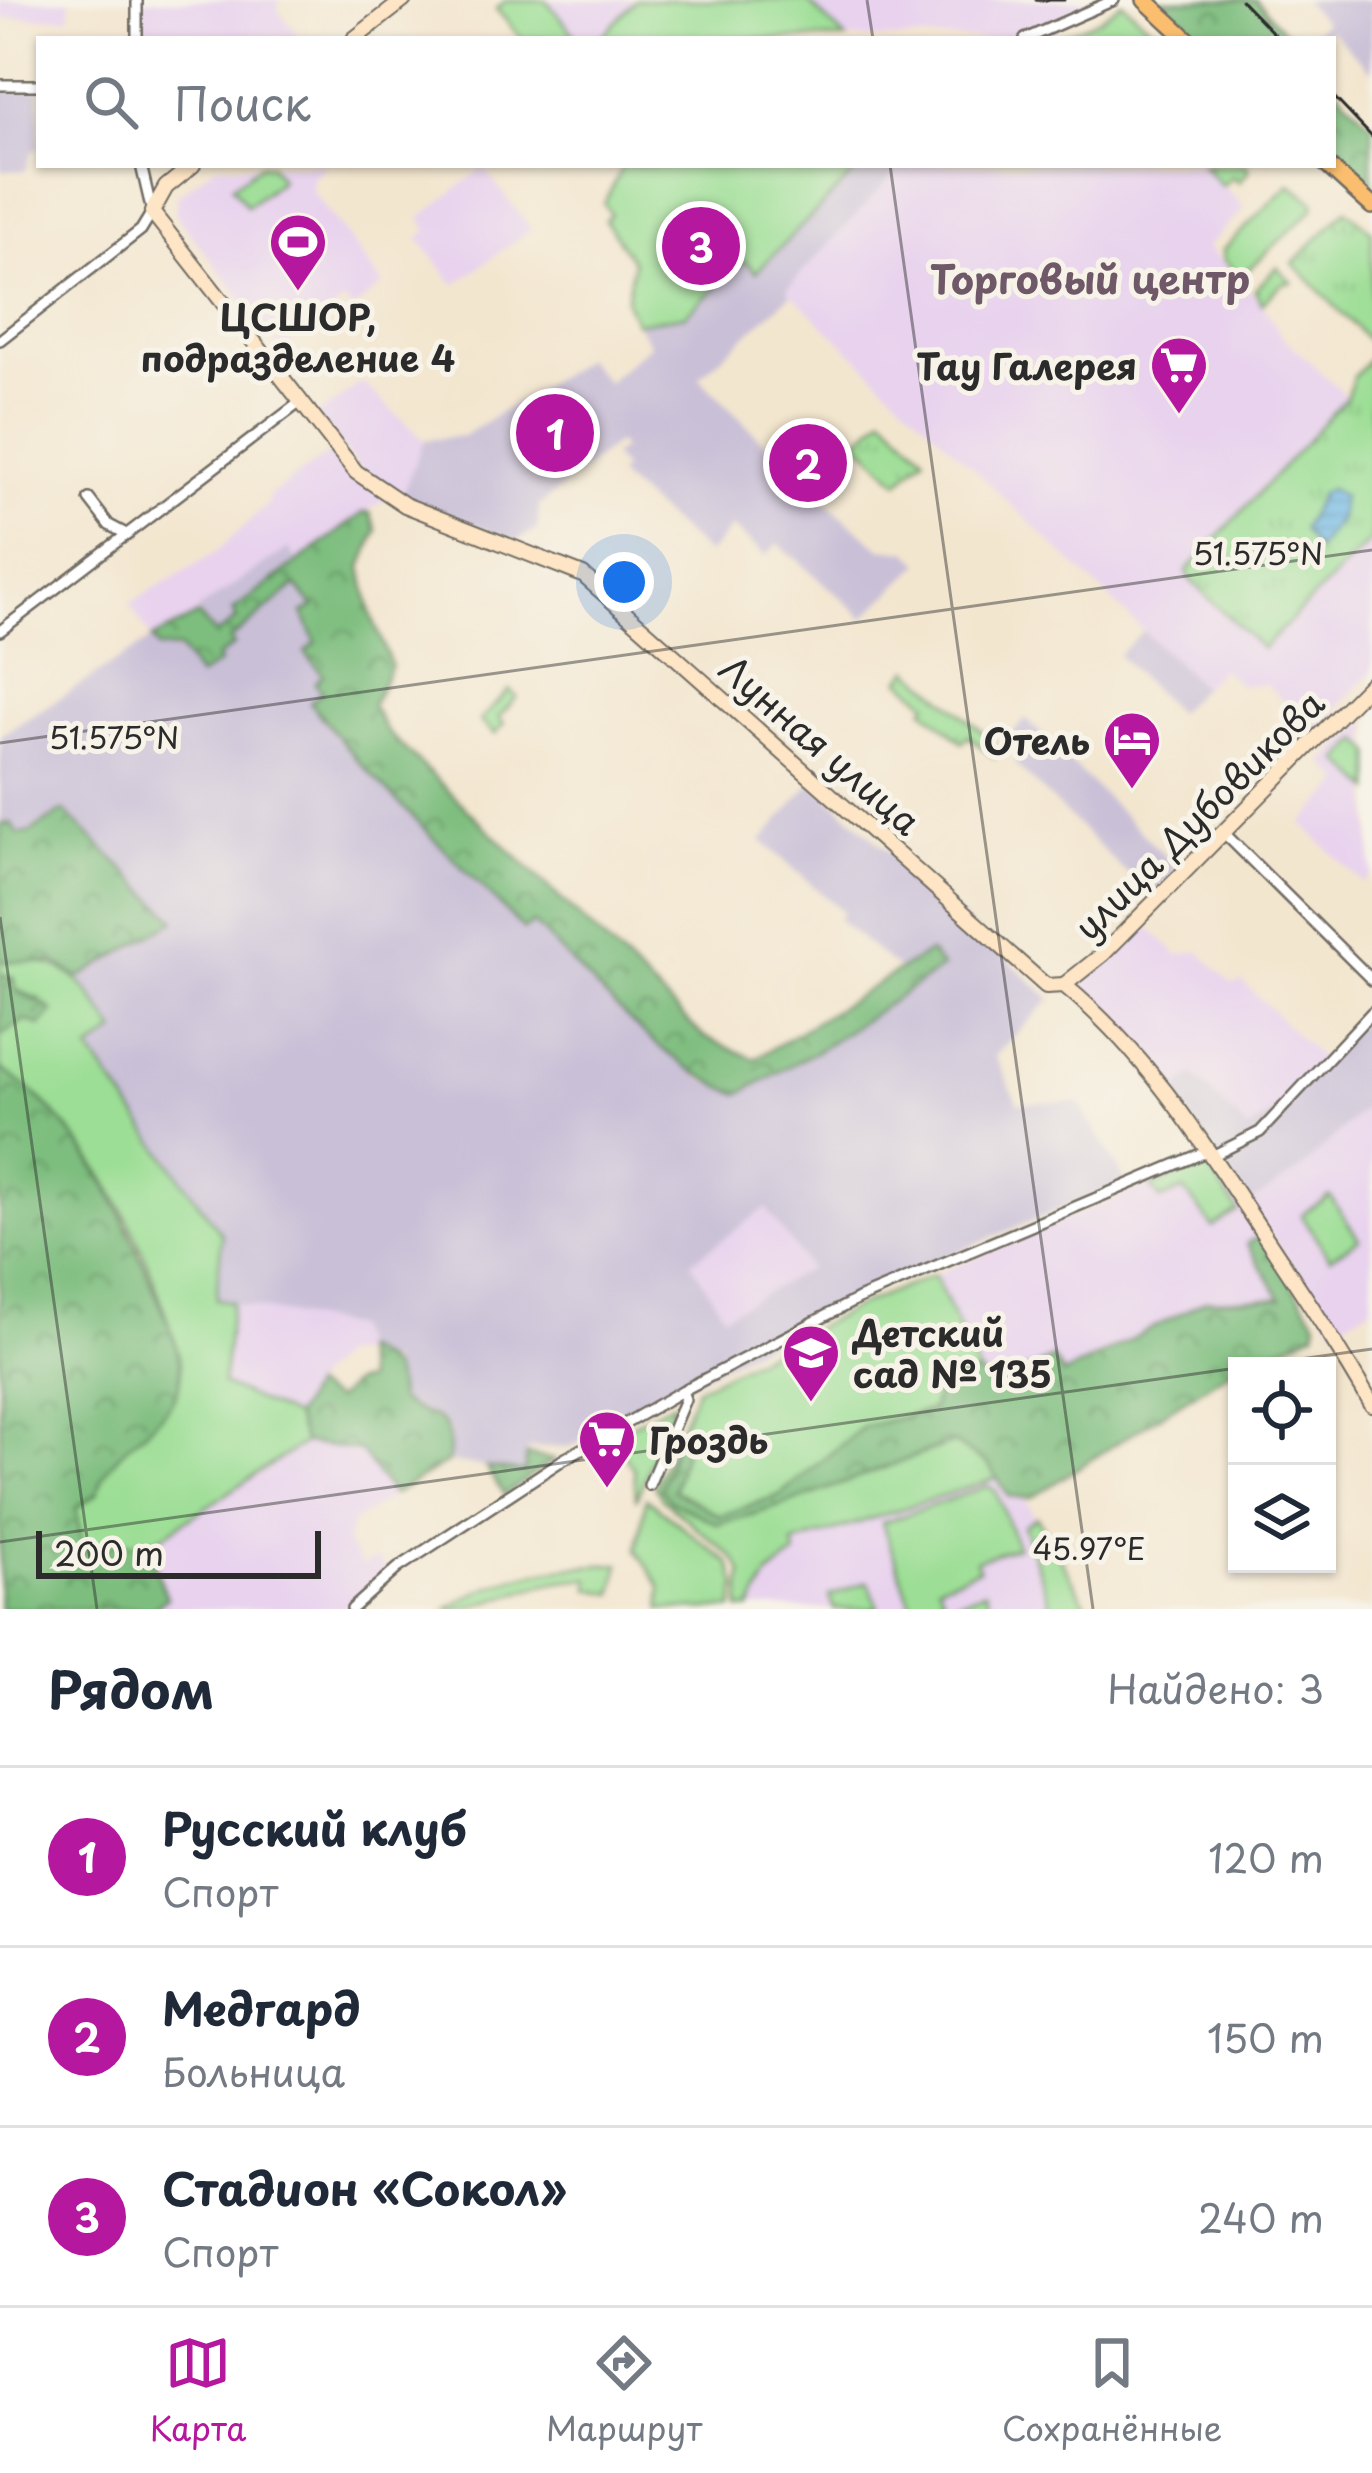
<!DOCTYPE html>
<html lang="ru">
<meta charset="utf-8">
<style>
body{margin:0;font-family:"Playpen Sans",sans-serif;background:#f6f6f7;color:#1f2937}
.controls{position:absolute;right:36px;bottom:36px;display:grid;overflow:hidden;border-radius:0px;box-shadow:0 3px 9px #0004}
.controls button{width:108px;height:108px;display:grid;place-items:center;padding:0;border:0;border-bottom:3px solid #e0e1e3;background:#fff;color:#1f2937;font:60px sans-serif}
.scale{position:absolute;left:36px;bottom:30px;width:285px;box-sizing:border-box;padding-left:12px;border:6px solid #2b2b2b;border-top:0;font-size:33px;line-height:42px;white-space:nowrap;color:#2b2b2b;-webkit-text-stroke:9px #f7f3e8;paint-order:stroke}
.you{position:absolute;left:624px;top:582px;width:42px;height:42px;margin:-30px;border:9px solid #fff;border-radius:50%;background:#1a73e8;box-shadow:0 0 0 18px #1a73e833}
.badge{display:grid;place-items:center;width:78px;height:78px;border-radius:50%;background:#b5179e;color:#fff;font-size:39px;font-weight:700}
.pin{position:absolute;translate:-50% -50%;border:6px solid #fff;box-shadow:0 3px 12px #0006}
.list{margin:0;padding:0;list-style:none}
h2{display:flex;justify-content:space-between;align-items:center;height:156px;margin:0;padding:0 48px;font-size:51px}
h2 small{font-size:39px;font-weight:400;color:#747a83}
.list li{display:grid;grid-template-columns:78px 1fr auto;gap:36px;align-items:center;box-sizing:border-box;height:180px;padding:0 48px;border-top:3px solid #e0e1e3}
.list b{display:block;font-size:45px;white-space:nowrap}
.list p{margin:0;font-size:39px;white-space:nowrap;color:#747a83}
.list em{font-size:39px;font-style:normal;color:#747a83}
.icon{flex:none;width:66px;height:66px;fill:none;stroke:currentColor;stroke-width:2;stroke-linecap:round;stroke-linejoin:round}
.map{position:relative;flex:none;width:1372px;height:1609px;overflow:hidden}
.search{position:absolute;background:#fff;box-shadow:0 3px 9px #0004;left:36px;right:36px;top:36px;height:132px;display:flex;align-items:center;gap:30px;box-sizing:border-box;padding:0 42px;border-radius:0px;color:#747a83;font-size:45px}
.sheet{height:696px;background:#fff}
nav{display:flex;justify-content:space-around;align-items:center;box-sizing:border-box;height:168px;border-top:3px solid #e0e1e3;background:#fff;font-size:33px;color:#747a83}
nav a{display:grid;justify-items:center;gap:6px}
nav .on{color:#b5179e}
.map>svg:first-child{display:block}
.built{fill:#e8d2ee}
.industrial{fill:#c9bfd7;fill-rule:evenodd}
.grass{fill:#9cde95;stroke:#648460;stroke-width:3}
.forest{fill:url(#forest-crowns);stroke:#547454;stroke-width:3}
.park{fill:url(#park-tufts);stroke:#648460;stroke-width:3}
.water{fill:url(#water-rules);stroke:#4c7289;stroke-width:3}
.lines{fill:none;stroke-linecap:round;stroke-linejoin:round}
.street-casing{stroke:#716c64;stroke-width:14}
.secondary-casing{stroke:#716c64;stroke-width:18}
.primary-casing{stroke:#716c64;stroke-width:20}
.street{stroke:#fff;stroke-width:9}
.secondary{stroke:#fde5c5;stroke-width:14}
.primary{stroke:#fabe6e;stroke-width:15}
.tram{stroke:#2b2b2b;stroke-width:3}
.ticks{fill:none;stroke:#2b2b2b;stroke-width:3;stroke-opacity:0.45}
.labels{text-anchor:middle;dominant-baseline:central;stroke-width:10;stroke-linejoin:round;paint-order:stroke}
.poi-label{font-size:36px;font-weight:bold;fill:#2b2b2b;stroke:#f7f3e8;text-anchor:end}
.street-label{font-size:36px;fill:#2b2b2b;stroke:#f7f3e8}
.neighbourhood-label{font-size:39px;font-weight:bold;fill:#6f5867;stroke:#f7f3e8}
.ticks-label{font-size:30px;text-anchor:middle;fill:#2b2b2b;stroke:#f7f3e8;stroke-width:10;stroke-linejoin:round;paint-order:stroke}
</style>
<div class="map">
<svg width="1372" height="1609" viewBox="0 0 1372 1609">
<defs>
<pattern id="forest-crowns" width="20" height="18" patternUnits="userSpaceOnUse" patternTransform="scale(3)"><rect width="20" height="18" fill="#7dbd7e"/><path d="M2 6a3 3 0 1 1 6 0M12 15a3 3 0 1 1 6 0" fill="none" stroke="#679a67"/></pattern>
<pattern id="park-tufts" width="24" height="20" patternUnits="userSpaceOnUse" patternTransform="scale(3)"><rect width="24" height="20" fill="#9cde95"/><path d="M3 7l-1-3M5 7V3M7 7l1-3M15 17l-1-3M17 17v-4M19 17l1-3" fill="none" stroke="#87bf81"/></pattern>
<pattern id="water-rules" width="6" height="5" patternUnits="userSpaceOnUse" patternTransform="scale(3)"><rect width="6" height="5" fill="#6eb9e7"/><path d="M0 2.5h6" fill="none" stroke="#5b97bb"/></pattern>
</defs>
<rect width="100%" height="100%" fill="#f7f3e8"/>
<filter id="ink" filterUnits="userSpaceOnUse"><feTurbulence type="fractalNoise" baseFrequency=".00833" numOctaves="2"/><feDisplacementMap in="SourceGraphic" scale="24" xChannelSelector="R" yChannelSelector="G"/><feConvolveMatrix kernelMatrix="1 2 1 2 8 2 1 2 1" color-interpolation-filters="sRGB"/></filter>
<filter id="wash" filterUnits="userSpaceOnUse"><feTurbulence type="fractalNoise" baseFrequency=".004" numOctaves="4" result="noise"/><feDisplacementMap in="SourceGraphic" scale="48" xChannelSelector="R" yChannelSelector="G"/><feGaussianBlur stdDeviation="2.7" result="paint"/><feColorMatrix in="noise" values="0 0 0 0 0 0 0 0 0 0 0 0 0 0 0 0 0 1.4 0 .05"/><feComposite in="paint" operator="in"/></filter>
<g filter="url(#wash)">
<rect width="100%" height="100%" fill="#f3e6cf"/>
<g class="built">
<path d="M0,0H70V17L0,18Z"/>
<path d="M142,0H280L278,10L302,39L142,37Z"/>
<path d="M546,0H636L600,39H578Z"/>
<path d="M806,0H1105L1055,22L1059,39H846Z"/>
<path d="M216,165H326L313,177L311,189L383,285L353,309L344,301L282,349L175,214L177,196Z"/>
<path d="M903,165H1202L1245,208L1207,247L1262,303L1281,335L1347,397L1190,580L1262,649L1372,539V672L1314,731L1266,684L1239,685L1222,668L1202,687L786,289Z"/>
<path d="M483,168L531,229L455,285L418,238L428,230L420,218Z"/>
<path d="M362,382L424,440L401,497L360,469L315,417Z"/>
<path d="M332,451L385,499L297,561L289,549L197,610L198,615L152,639L129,604L218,551L270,502L268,497Z"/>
<path d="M1368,718L1372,874L1363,883L1302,824L1343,782L1324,763Z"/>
<path d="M1142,920L1178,955L1199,951L1232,984L1242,981L1322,1060L1273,1113L1249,1130L1195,1075L1173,1092L1078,988Z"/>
<path d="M1372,1100V1306L1335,1328L1250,1203L1301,1170Z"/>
<path d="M1209,1158L1303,1300L1005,1426L934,1275Z"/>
<path d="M766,1208L809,1269L724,1315L691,1262Z"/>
<path d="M232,1302L352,1327L360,1353L342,1354L318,1375L294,1417L222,1384Z"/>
<path d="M304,1443L360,1451L392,1495L352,1523L346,1543L362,1566L375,1558L387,1571L345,1609H153L167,1598L147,1546Z"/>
<path d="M989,1456L1025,1499L1087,1609H749L790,1542Z"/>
</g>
<g class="industrial">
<path d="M1303,0H1372V72L1331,30L1314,39L1311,35L1324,22Z"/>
<path d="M0,90H39V147L31,153L26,171L0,170Z"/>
<path d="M862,165H903L787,289L791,295L699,377L816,495L881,548L908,551L921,563L864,618L778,543L766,556L732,527L708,554L617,476L623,470L612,456L622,448L617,442L539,506L537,529L517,541L401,497L424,440L463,436L585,359L607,382L650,344L636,323L685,315L745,261L757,271Z"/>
<path d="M289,548L297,561L233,610L238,618L215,635L197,610Z"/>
<path d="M296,585L315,607L311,628L323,692L373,774L524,929L532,922L647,1036L705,1081L739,1094L820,1049L942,968L928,952L902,972L838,920L843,912L762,841L812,782L1051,999L995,1056L1018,1103L1079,1102L1126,1182L856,1294L570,1447L528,1449L525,1472L448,1462L450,1431L443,1420L398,1399L389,1362L360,1349L352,1327L216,1300L222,1235L90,1050L116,1031L79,978L175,919L65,811L29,833L18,834L11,823L0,825V736L152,639L158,648L217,659L234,646L230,641ZM766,1208L809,1269L724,1315L691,1262Z"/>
<path d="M1143,631L1202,687L1176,713L1118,655Z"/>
<path d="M1026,719L1178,869L1156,891L1123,870L1015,764L1019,751L1007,738Z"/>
<path d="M1372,1010V1100L1301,1170L1250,1203L1173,1092L1194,1075L1249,1130L1273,1113Z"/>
</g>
<g class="grass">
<path d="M506,0H546L578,39H522L496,9Z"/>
<path d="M636,0H806L846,39H600Z"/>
<path d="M260,165H270L281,180L247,206L232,186Z"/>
<path d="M623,165H862L756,272L745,261L685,315L636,323L626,301L633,262L605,220L611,214L604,204Z"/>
<path d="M1290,184L1314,201V208L1242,276L1224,260L1223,250Z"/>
<path d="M1277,267L1292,282L1282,284L1262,303L1255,290Z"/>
<path d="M1360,740L1372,752V790L1340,760Z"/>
<path d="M19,959C77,964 85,987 116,1032L90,1051L222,1235L216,1299L232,1302L222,1384L294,1417L304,1443L147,1546L122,1541L84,1552L76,1508L98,1493L103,1471L176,1393C173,1369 174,1341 167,1319C138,1224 85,1123 0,1068V1036L25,1020L41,1000L16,990L13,978L0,975V961Z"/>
<path d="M1205,1164L1238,1211L1213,1227L1184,1190L1161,1200L1151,1187Z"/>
<path d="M1330,1196L1359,1239L1330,1258L1301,1215Z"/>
<path d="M934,1275L979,1373L940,1387L932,1410L863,1427L780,1495L720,1516L673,1490L687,1437L660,1489L717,1524C797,1505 874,1469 953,1443L988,1464L998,1478L793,1544L796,1554L769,1575L751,1609H740L742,1571L734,1558L661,1498L654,1486L697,1388L860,1305Z"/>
<path d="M674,1402L636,1500L634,1469L611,1435Z"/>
<path d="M988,1486L996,1491L1017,1547L976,1560L979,1569L938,1585L946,1605L985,1591L991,1609H913L882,1523Z"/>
<path d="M646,1498L730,1564L737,1586L733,1609H661V1587L637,1550Z"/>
<path d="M1037,1517L1089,1609H1052L1023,1526Z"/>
<path d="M620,1564L613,1594L590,1589V1579C533,1578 490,1609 447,1609C499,1574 559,1566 620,1564Z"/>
<path d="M868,1581L879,1609H834L829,1596Z"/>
</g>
<g class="forest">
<path d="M1162,0H1256L1291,39H1204Z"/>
<path d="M1333,85L1372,125V193L1333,157Z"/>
<path d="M363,513H370L377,530L362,567L371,614L391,665L372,705L386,731L704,1037L755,1059L929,952L942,968L820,1049L739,1094C656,1062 595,984 533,923L524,930L359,762L310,703L322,692L315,683L323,675L305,652L316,643L303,613L314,607L296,585L230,640L234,645L217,658L219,663L198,677L179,649L158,648L152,639L198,615L216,635L237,619L233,611Z"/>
<path d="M64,811L176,920L79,978L54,962L0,961V825L11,823L18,834L29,833Z"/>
<path d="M0,975L13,978L16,990C29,999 41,1000 53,1011L40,1026L25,1020L0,1036Z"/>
<path d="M0,1068C87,1124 123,1214 161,1306C171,1331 189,1367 176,1394C156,1433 107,1448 98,1493L76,1508L84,1552L122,1541L147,1546L167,1598L153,1609H0Z"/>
<path d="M1260,1235L1317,1322L1315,1332L1237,1366L1031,1498L1009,1497L988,1464L953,1443C874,1469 797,1505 717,1524L671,1501L660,1489L679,1430L687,1436L674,1490L720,1516L780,1495L863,1427L931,1410L940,1387L979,1373L992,1387L1053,1358L1063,1375L1206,1300L1281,1298L1247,1244Z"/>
<path d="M360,1349C388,1362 397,1368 398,1400C435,1425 453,1407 448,1462L392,1495L360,1451L304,1443L294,1417L311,1387L335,1400L353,1383L365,1381Z"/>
<path d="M527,1455L554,1460L504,1495L486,1468L524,1472Z"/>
</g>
<g class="park">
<path d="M1122,2L1164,39L1058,37L1100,19Z"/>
<path d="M1202,165H1247L1249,171L1239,182L1233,176L1222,186Z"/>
<path d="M1346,210L1372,231V344L1293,263Z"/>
<path d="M1371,357L1372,539L1262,649L1190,580L1187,571L1346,398L1354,377Z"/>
<path d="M884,415L925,456L899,482L858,441Z"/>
<path d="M910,669L993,741L994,757L968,735L962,742L924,709L928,703L901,680Z"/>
<path d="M509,690L517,697L499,717L504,724L495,734L480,721Z"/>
</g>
<path class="water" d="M1330,489L1342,496L1339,519L1316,551L1302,529L1321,493Z"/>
</g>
<g filter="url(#ink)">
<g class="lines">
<g class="street-casing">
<g id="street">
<path d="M137,0V39"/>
<path d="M1025,39L1114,0"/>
<path d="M0,85H39"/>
<path d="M0,340L141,230L152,212L141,165"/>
<path d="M89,499L109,525L128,535"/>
<path d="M0,631L299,403"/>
<path d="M1223,832L1372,980"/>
<path d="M1214,1155L1260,1132L1372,1012"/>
<path d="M649,1485L685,1399L682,1391"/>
<path d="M352,1609L398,1568L564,1459L682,1391L858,1299L1210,1150"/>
</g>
</g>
<g class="secondary-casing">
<g id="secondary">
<path d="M354,39L404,0"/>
<path d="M193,165L166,187L152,212L356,472L405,505L583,575L1046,986L1064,985C1141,1048 1195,1130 1249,1212C1291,1276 1334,1338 1372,1405"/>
<path d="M1064,985L1103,954L1372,682"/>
</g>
</g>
<g class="primary-casing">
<g id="primary">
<path d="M1145,0L1187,39"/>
<path d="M1327,165L1372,206"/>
</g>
</g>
<use href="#street" class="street"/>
<use href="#secondary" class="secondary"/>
<use href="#primary" class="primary"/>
<g class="tram">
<path d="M1036,0H1064"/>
<path d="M1241,0L1279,39"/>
<path d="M1333,96L1372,137"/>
</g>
</g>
</g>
<path class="ticks" d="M867,0L873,39M890,165L1093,1609M0,743L1372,550M0,917L97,1609M1251,1366L1372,1349M0,1542L1237,1368"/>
<defs>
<g id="stadium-pin" transform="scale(3)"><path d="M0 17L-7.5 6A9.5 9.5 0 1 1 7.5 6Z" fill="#b5179e" stroke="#f7f3e8"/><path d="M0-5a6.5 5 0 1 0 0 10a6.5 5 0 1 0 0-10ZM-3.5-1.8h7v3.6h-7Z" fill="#fff"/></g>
<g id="supermarket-pin" transform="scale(3)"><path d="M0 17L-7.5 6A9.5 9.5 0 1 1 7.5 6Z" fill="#b5179e" stroke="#f7f3e8"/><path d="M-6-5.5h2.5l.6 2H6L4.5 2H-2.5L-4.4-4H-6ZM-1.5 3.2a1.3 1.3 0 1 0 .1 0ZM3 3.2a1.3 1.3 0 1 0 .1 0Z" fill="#fff"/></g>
<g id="hotel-pin" transform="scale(3)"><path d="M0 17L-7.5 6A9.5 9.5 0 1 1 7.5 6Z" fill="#b5179e" stroke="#f7f3e8"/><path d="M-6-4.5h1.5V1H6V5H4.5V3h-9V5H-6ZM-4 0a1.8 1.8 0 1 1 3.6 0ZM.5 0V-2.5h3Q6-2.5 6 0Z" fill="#fff"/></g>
<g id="school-pin" transform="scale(3)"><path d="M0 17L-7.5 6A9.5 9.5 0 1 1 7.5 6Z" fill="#b5179e" stroke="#f7f3e8"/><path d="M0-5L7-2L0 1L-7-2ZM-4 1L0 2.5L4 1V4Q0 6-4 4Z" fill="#fff"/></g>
</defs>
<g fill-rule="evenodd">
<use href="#stadium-pin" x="298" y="242"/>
<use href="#supermarket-pin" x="1179" y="365"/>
<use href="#hotel-pin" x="1132" y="740"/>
<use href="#school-pin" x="811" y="1353"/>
<use href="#supermarket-pin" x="607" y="1439"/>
</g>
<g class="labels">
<g class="poi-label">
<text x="298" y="316" text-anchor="middle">ЦСШОР,<tspan x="298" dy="41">подразделение 4</tspan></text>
<text x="1137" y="365">Тау Галерея</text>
<text x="1090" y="740">Отель</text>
<text x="853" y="1332" text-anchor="start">Детский<tspan x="853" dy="41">сад № 135</tspan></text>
<text x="649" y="1439" text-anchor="start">Гроздь</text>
</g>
<g class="street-label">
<text transform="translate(821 744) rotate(41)">Лунная улица</text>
<text transform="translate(1198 814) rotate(-45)">улица Дубовикова</text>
</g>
<g class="neighbourhood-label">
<text x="1090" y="277">Торговый центр</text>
</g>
</g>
<g class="ticks-label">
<text x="1258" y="565">51.575°N</text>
<text x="114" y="749">51.575°N</text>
<text x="1089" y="1560">45.97°E</text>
</g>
</svg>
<div class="controls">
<button><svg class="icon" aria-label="locate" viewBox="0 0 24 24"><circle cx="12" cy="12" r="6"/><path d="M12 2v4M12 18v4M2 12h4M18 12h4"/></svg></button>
<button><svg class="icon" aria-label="layers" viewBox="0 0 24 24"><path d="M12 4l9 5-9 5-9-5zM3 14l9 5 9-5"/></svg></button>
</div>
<div class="scale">200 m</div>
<div class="you"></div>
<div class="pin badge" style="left:555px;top:433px">1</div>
<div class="pin badge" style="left:808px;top:463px">2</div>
<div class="pin badge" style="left:701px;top:246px">3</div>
<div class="search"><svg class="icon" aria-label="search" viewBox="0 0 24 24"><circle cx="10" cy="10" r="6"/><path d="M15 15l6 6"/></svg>Поиск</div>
</div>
<section class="sheet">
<h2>Рядом<small>Найдено: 3</small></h2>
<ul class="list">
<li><span class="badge">1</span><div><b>Русский клуб</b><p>Спорт</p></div><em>120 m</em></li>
<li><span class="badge">2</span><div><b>Медгард</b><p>Больница</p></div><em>150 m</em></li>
<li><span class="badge">3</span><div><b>Стадион «Сокол»</b><p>Спорт</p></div><em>240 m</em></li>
</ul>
</section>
<nav>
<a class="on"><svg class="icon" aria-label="map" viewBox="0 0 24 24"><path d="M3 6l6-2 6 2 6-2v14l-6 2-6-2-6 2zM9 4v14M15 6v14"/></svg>Карта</a>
<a><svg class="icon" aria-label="directions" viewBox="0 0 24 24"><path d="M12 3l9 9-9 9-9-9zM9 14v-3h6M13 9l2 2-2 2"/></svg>Маршрут</a>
<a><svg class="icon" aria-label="saved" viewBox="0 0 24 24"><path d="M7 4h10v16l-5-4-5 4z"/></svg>Сохранённые</a>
</nav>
